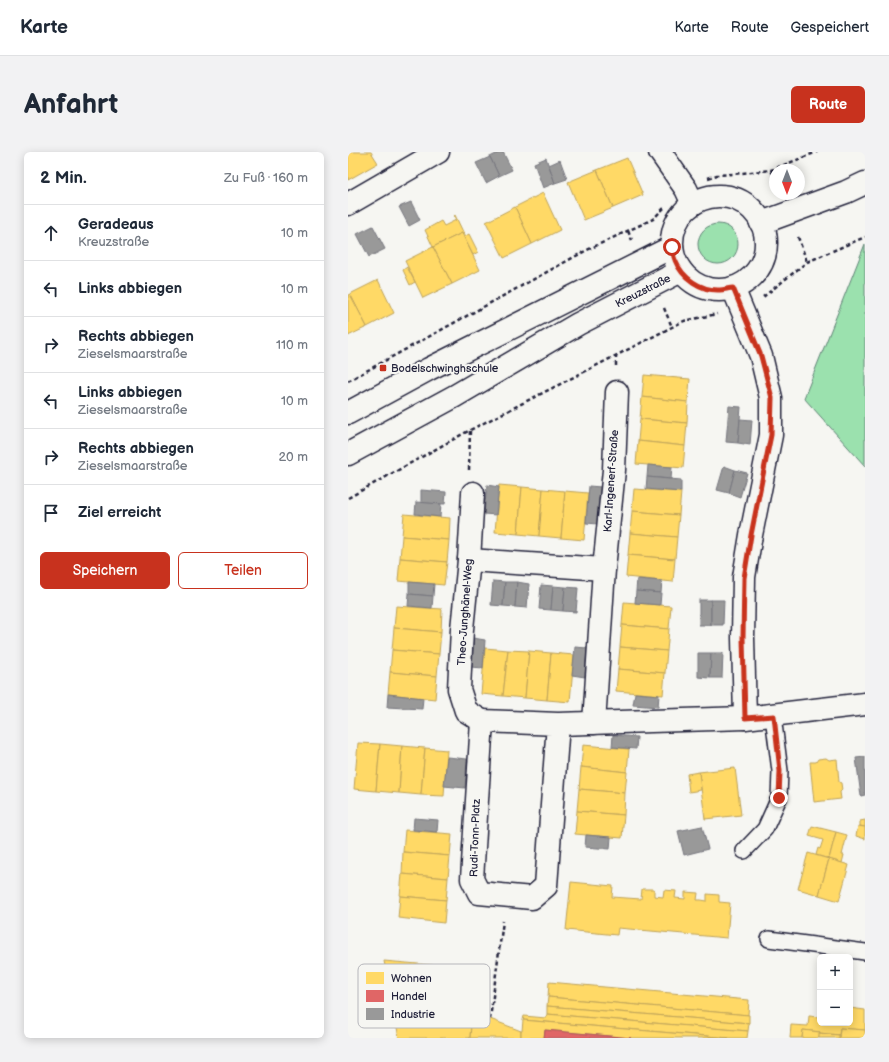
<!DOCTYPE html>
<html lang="de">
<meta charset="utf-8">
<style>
body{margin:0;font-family:"Balsamiq Sans",sans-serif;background:#f2f2f3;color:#1f2937}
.controls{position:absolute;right:12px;bottom:12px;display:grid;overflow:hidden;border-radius:6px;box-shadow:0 2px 10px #0003}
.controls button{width:36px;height:36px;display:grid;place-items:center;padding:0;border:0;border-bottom:1px solid #e0e1e3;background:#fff;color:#1f2937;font:20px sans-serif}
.compass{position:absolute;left:421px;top:12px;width:36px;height:36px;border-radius:50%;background:#fff;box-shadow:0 2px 10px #0003;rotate:180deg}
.stop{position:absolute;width:12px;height:12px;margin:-9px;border:3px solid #c8321e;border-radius:50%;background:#fff}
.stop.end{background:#c8321e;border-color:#fff;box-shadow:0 1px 4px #0008}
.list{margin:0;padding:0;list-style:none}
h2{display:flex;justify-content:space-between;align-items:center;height:52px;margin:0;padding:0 16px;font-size:17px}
h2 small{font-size:13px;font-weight:400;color:#747a83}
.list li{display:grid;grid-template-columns:26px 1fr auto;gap:12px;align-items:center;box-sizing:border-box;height:56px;padding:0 16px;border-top:1px solid #e0e1e3}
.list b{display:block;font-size:15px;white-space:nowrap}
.list p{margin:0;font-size:13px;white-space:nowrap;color:#747a83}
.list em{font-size:13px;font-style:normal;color:#747a83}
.actions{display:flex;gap:8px;padding:12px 16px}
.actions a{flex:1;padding:9px 0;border:1px solid #c8321e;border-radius:6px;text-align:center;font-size:14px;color:#c8321e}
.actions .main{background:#c8321e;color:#fff}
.icon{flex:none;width:22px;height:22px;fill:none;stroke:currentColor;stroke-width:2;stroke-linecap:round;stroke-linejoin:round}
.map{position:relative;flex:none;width:517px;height:886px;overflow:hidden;border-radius:6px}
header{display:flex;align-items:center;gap:24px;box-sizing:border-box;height:56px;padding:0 20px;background:#fff;border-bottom:1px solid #e0e1e3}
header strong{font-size:19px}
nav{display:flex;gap:22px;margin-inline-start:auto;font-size:14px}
.intro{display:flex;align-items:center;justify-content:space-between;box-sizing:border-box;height:96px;padding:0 24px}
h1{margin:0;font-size:28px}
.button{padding:10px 18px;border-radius:6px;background:#c8321e;color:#fff;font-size:14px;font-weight:700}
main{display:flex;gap:24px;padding:0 24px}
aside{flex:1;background:#fff;border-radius:6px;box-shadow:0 2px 10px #0003}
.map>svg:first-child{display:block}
.green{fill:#9be1ae;stroke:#5e8274}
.homes{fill:#ffd966;stroke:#bda259}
.shops{fill:#e06666;stroke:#a75259}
.industry{fill:#999;stroke:#75757d}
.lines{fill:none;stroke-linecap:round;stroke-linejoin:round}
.service-casing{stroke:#22223b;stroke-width:18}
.minor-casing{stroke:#22223b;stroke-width:25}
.path{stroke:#22223b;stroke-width:2.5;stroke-dasharray:4 3;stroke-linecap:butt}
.service{stroke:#f6f6f2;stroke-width:15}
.minor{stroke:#f6f6f2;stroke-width:22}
.route{stroke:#c8321e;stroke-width:5}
.poi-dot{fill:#c8321e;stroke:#f6f6f2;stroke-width:1.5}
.labels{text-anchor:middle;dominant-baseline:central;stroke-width:4;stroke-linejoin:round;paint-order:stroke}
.street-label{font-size:11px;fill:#22223b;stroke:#f6f6f2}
.poi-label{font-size:11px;fill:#22223b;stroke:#f6f6f2;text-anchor:start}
.key{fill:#f6f6f2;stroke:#b6b6bb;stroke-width:1}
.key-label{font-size:11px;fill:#22223b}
</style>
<header>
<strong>Karte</strong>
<nav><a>Karte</a><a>Route</a><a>Gespeichert</a></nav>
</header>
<div class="intro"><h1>Anfahrt</h1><a class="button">Route</a></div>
<main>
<aside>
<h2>2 Min.<small>Zu Fuß · 160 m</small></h2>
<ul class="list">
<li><svg class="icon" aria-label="ahead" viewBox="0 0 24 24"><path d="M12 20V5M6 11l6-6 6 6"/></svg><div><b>Geradeaus</b><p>Kreuzstraße</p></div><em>10 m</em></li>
<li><svg class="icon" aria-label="left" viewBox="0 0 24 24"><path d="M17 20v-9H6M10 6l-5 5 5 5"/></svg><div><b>Links abbiegen</b></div><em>10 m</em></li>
<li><svg class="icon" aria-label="right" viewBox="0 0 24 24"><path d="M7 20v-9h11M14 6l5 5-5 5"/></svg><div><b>Rechts abbiegen</b><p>Zieselsmaarstraße</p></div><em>110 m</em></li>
<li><svg class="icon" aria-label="left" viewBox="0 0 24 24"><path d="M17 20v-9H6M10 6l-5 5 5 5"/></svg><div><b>Links abbiegen</b><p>Zieselsmaarstraße</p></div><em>10 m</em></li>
<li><svg class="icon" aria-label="right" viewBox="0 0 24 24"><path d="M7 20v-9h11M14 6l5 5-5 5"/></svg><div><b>Rechts abbiegen</b><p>Zieselsmaarstraße</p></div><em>20 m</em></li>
<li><svg class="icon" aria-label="arrive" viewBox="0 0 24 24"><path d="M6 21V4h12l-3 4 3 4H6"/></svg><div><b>Ziel erreicht</b></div></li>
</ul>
<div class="actions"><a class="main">Speichern</a><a>Teilen</a></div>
</aside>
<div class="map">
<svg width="517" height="886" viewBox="0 0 517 886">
<rect width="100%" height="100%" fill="#f6f6f2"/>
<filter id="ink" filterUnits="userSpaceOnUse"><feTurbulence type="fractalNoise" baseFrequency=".025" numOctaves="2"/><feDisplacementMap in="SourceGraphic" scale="8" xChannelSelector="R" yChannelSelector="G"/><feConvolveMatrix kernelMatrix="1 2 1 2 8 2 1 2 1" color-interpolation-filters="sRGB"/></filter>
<g filter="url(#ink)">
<g class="green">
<circle cx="370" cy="92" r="20"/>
<path d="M517,92V314L456,246Z"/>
</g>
<g class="homes">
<path d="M0,0H23L30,11L0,28Z"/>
<path d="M279,6L295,43L265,56L249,18Z"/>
<path d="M249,18L265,56L236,68L220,30Z"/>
<path d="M195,41L212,78L184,92L167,55Z"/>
<path d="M167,55L184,92L156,106L138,70Z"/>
<path d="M107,63L116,82L114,83V81L85,95L77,78L93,69L96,74L108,68L106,64Z"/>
<path d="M114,81L132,118L104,132L85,95Z"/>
<path d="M121,82L130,100L125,103L116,85Z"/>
<path d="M85,95L104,132L75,146L57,109Z"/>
<path d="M59,115L67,130L62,133L55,118Z"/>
<path d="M30,128L46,161L19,175L2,142Z"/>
<path d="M2,142L19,175L0,184V143Z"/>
<path d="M296,223L342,227L340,250L294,245Z"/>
<path d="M294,245L340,250L339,271L292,267Z"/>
<path d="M292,267L339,271L337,294L290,289Z"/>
<path d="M290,289L337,294L335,316L288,312Z"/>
<path d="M151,333L174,335L170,382L147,380Z"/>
<path d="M174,335L195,337L191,384L170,382Z"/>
<path d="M195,337L217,339L213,386L191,384Z"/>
<path d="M286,337L333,340L331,363L284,359Z"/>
<path d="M217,339L240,341L236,388L213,386Z"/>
<path d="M284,359L331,363L329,385L282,381Z"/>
<path d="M56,362L102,366L101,388L54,384Z"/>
<path d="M282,381L329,385L327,407L280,403Z"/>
<path d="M54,384L101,388L99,410L52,406Z"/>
<path d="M280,403L327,407L325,430L278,425Z"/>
<path d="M52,406L99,410L96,433L50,429Z"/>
<path d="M276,450L323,454L321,477L274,473Z"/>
<path d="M48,454L94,457L93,480L46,476Z"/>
<path d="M274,473L321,477L319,499L272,495Z"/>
<path d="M46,476L93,480L91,502L44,498Z"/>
<path d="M272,495L319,499L317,521L270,517Z"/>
<path d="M137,496L160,498L155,544L133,542Z"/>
<path d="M44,498L91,502L89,524L42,520Z"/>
<path d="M160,498L181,499L177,546L155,544Z"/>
<path d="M181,499L203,501L199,548L177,546Z"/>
<path d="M203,501L226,503L222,550L199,548Z"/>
<path d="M270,517L317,521L315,543L268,539Z"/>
<path d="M42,520L89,524L87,547L40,542Z"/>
<path d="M10,591L32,592L28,639L6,637Z"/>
<path d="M32,592L54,594L51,641L28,639Z"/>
<path d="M235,593L281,597L279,620L233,615Z"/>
<path d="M54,594L77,596L73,643L51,641Z"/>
<path d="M77,596L99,598L96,644L73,643Z"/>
<path d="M478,606L481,608L489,607L491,630L493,631L494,638L492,640L493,647L466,650L462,610H468L470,607Z"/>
<path d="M233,615L279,620L277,641L231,637Z"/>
<path d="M387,616L393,663L357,667L351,620Z"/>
<path d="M351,620L353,638L341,640L339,622Z"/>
<path d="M231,637L277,641L276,663L229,659Z"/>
<path d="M229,659L276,663L274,686L227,682Z"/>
<path d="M517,668V675L512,674V669Z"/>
<path d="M464,674L488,680L481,707L468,703L470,696L472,697L475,688L461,684Z"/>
<path d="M510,674L517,675V687L508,684Z"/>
<path d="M57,678L104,682L102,704L55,700Z"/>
<path d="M488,680L499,683L494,703H496L494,711L481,707Z"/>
<path d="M55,700L102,704L100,726L54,722Z"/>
<path d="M460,701L481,707L471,743L450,737Z"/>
<path d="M481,707L501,713L491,749L471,743Z"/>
<path d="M54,722L100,726L98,748L52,744Z"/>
<path d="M223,730L265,734L264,745L293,747L294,737H306V744L315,745L316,738L328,739L327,746L337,747V740L350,741L349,748H353L359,749V742L371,743V750L382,751L379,786L270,776L269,783L218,778Z"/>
<path d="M52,744L98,748L96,771L50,766Z"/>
<path d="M36,809L104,815L100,864L120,865L121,859H124L122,886H51Z"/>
<path d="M201,830L401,848L400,863L200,845Z"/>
<path d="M200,845L401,863V871L199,854Z"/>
<path d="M199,854L401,871L400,879L199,862Z"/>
<path d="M502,856L517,858V878L492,876L491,883L471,881L472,880L455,878L454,886H442L443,873L460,874L461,864L472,865V871H502Z"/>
<path d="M124,860L173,879V886H122Z"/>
<path d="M199,862L400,879L399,886H381L175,868L176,864L198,866Z"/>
<path d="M175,868L381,886H283L197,878L196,886H173V879H174Z"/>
<path d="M492,876L517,878V886H491Z"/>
<path d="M455,878L472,880L471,886H454Z"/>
<path d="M471,881L491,883V886H471Z"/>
</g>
<path class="shops" d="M197,878L283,886H196Z"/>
<g class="industry">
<path d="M152,0H155L164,18L151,24L142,5Z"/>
<path d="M142,5L151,24L138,31L128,11Z"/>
<path d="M198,6L207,31L195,36L186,11Z"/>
<path d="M212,8L219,27L207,31L201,13Z"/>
<path d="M63,50L72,68L61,74L51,55Z"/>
<path d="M25,74L37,97L21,105L9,82Z"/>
<path d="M381,254L393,255L390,291L378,290Z"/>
<path d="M392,267L404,268L402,293L390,291Z"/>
<path d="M300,313L324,315L323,327L299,325Z"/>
<path d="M376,314L387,318L381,341L369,338Z"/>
<path d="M387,318L399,321L392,345L381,341Z"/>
<path d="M299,325L333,328V340L298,337Z"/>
<path d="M139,333L151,335L148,363L136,362Z"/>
<path d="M241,334L253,335L250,372L238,371Z"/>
<path d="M73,338L98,340L97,352L73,351Z"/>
<path d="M68,350L93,352L92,365L67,362Z"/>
<path d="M289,427L314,429L313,441L288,439Z"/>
<path d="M145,429L157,430L155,454L143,453Z"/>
<path d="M61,430L86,432L85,444L61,442Z"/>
<path d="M157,430H169L167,455L155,454Z"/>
<path d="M169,430L181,432L179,456L167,455Z"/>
<path d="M193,433L205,434L203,458L191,457Z"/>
<path d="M205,434L217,435L215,459L203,458Z"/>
<path d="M217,435L230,436L228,460L215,459Z"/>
<path d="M288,439L313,441L312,453L287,451Z"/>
<path d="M61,442L85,444L84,456L60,454Z"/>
<rect x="351" y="448" width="12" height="25"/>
<path d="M363,448H376L375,473H363Z"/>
<path d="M125,486L137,488L135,516L123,515Z"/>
<path d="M227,495L239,496L237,525L224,523Z"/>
<path d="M350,501H363L362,526L350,525Z"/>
<path d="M363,501H375L374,526H362Z"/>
<path d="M287,541L311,543L310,555L285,553Z"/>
<path d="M40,542L75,546L74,557L39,555Z"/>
<path d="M265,583L289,585L288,597L264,595Z"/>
<path d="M99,605L119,607L117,636L96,634Z"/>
<path d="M517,605V643L513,644L508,606Z"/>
<path d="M66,666L90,668L89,680L65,678Z"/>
<path d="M354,674L360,697L336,703L330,679Z"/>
<path d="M238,683L263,685L262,697L237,695Z"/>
</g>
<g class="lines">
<g class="service-casing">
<g id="service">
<path d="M396,699L417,677L431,646L432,619L425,564"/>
<path d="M421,787L517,800"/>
</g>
</g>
<g class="minor-casing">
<g id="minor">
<path d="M312,0L338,37L345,52"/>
<circle cx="371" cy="91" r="47"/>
<path d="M0,52L90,0"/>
<path d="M413,71L498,40L517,31"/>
<path d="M385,136L413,204L423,246V283L403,383L396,425L395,486L397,566"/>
<path d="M0,261L81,217L324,95"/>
<path d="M0,302L107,244L230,172L333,119"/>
<path d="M125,341L121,408L114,477L111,537L118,559L134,569"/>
<path d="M121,408L256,417"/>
<path d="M246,571L256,417L266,318L269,240"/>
<path d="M210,572L198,734L184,746L131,741L124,727L134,569L210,572L397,566L517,552"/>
</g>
</g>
<g class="path">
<path d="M423,18L427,27"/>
<path d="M360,26L369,23L385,22L423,18L469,0"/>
<path d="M280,79L284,88"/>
<path d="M450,85L459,110"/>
<path d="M415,145L459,110L517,85"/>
<path d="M316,156L324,175"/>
<path d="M268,203V216"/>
<path d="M0,229L239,98L305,67L318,54"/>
<path d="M121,318L122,278"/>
<path d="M0,346L122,278L324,175L336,169L369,162"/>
<path d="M142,867L155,769"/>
</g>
<use href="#service" class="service"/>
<use href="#minor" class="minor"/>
</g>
</g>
<g class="lines" filter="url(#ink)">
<path class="route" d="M324,95C325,99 325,104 327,108C334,126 353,139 372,138C376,138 381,136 385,136L413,204L424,246L423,283L403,383L396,426L395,486L397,566L426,564L432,619L431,646"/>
</g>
<rect class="poi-dot" x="31" y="212" width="8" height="8" rx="2"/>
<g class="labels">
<g class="street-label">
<text transform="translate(295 139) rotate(-27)">Kreuzstraße</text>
<text transform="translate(263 329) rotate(-86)">Karl-Ingenerf-Straße</text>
<text transform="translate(117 460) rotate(-86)">Theo-Junghänel-Weg</text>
<text transform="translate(127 686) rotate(-88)">Rudi-Tonn-Platz</text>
</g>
<g class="poi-label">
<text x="43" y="216">Bodelschwinghschule</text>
</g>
</g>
<rect x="10" y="812" width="132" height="64" rx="6" class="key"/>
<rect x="18" y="820" width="18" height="12" fill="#ffd966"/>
<rect x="18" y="838" width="18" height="12" fill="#e06666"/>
<rect x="18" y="856" width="18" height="12" fill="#999"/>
<g class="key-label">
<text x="43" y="830">Wohnen</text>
<text x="43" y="848">Handel</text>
<text x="43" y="866">Industrie</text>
</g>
</svg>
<div class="controls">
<button>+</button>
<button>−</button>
</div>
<svg class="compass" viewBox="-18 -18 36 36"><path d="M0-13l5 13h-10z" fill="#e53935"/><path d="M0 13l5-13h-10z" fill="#747a83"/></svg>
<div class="stop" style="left:324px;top:95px"></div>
<div class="stop end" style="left:431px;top:646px"></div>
</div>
</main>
